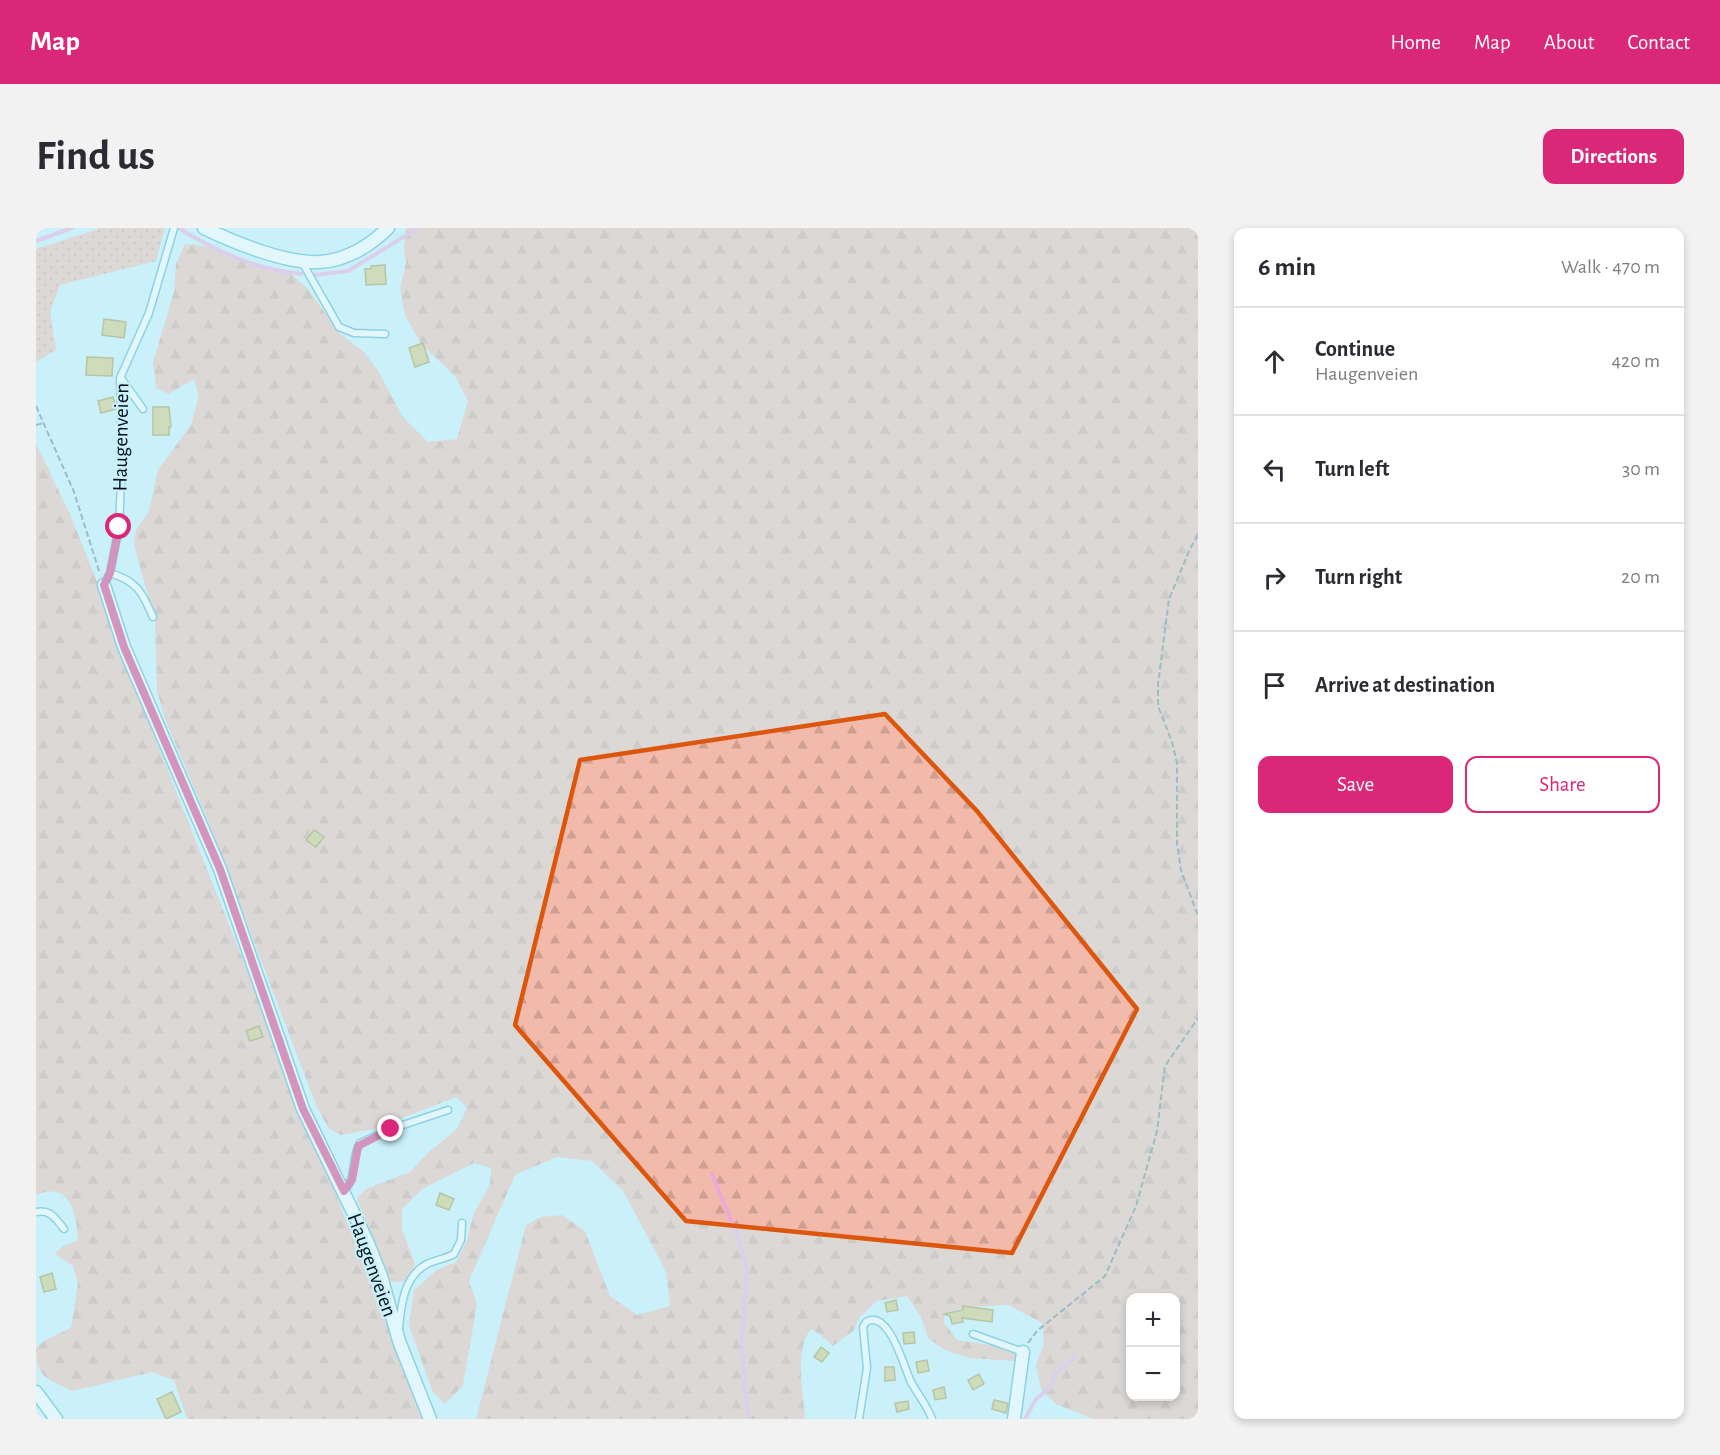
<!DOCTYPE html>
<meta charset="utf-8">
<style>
body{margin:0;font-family:"Alegreya Sans",sans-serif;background:#f2f2f3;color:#2b2b33}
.controls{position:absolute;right:18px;bottom:18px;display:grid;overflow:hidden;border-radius:12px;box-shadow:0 3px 9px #0003}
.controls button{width:54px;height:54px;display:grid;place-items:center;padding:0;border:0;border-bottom:2px solid #e1e1e2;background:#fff;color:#2b2b33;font:30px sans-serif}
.stop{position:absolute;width:18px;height:18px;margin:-14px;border:4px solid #db2777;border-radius:50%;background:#fff}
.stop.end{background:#db2777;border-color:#fff;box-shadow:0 2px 6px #0008}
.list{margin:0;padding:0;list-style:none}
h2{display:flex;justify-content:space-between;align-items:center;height:78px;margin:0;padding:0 24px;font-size:26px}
h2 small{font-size:20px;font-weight:400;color:#7c7c81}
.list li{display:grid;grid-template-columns:39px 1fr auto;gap:18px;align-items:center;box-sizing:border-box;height:108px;padding:0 24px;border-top:2px solid #e1e1e2}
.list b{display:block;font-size:22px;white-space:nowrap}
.list p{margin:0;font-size:20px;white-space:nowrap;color:#7c7c81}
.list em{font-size:20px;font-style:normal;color:#7c7c81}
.actions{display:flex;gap:12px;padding:18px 24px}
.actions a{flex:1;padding:14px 0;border:2px solid #db2777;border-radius:12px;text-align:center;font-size:21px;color:#db2777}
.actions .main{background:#db2777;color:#fff}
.icon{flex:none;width:33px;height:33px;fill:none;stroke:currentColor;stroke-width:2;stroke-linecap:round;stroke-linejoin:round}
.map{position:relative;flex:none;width:1162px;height:1191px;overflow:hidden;border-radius:12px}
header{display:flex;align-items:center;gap:36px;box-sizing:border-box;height:84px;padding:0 30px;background:#db2777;color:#fff}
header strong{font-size:28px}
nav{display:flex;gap:33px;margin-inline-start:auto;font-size:21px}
.intro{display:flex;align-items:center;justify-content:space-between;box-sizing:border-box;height:144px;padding:0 36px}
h1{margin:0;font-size:42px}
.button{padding:15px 27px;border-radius:12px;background:#db2777;color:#fff;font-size:21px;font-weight:700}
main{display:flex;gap:36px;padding:0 36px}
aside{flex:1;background:#fff;border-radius:12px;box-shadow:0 3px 9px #0003}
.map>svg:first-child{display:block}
.grass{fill:url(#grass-dots)}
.forest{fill:url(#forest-firs);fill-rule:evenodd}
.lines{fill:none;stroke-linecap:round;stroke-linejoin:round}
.stream{stroke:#eda8da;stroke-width:4}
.building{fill:#d5c372;stroke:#a18f3e;stroke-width:1.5}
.service-casing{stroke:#42aec8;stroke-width:9}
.minor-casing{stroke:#42aec8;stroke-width:15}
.path{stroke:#637f87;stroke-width:2;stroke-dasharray:6 3;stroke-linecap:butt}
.service{stroke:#fff;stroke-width:6}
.minor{stroke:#fff;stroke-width:12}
.route{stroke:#db2777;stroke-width:8}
.marked{fill:none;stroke:#dc560d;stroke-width:4.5;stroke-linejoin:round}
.labels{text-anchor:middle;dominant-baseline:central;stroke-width:4.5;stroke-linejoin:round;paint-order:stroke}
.street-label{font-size:21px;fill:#001319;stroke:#caf0fa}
</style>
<header>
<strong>Map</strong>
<nav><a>Home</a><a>Map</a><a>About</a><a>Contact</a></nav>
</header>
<div class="intro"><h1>Find us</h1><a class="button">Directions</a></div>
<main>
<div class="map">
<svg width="1162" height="1191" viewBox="0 0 1162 1191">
<defs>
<pattern id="grass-dots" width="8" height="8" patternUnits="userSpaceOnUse" patternTransform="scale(1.5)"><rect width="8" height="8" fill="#f2baaa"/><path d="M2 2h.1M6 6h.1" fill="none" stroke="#ce9f92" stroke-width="1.8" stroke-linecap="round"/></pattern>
<pattern id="forest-firs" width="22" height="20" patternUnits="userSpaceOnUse" patternTransform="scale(1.5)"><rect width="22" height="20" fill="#f2baaa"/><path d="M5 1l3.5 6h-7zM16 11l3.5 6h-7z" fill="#ce9f92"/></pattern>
</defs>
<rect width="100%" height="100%" fill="#caf0fa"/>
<path class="grass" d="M65,0H129L120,33L24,57L14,84L20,122L0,134V21Z"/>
<g class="forest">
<path d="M370,0H1162V1191H1057L1020,1176L1005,1161L1000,1137L1008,1115L1006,1095L972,1077L932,1079L909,1085L908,1095L921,1112L974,1120L982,1126L980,1133L933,1130L909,1122L892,1110L885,1089L871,1068L841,1073L823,1090L818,1102L797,1118L783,1106L775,1101C758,1122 767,1163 769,1188L768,1191H440L490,997L505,989L526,987L549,1003L574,1068L601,1087L634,1078L630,1043L587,963L556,933L521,929L479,947L433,1053L441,1076L427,1157L409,1176L397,1164L373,1098L378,1062L401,1042L420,1034L431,1012L438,985L454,957L455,940L438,935L386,961L366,981V1001L379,1036L372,1053L355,1054L321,971L330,961L374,944L393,924L421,901L431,880L420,869L338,901L305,907L293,901L280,877L174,598L129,491L121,462L119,393L98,317L100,302L113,283L122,242L155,197L163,168L158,151L132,166L120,160L117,134L138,64L140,36L149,16L176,19L212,35L254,45L271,60L305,107L328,124L344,146L366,188L392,214L421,211L432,173L419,148L385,116L369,87L364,60L370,35L368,20ZM1094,1070H1140V1168H1094Z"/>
<path d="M0,216L33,284L65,363L115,500L389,1191H151L138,1152L116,1144L36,1163C11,1150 0,1151 0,1120L8,1113L35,1100L42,1055L37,1038L19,1026L26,1019L42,1012C40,985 35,953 0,967Z"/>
</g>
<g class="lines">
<g class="stream">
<path d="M144,1C184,25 219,41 265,46"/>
<path d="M0,13L36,0"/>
<path d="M278,47L312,43L382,0"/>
<path d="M676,946L702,1010L711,1041L706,1109L708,1153L713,1191"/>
<path d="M989,1191L1000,1171L1014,1160L1019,1146L1040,1128"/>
</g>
</g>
<g class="building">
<path d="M349,37L350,56L330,57L329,41H335V38Z"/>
<path d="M68,91L90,94L88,110L66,107Z"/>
<path d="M387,115L393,134L379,139L373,120Z"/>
<path d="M51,129L77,130L76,148L50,147Z"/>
<path d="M77,169L80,181L65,185L62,173Z"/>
<path d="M117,179H133L135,199H133V207H117Z"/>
<path d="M278,602L288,609L280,619L270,612Z"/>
<path d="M223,798L227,809L214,813L210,803Z"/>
<path d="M404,965L418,971L413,982L400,977Z"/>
<path d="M16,1045L20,1061L8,1064L4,1049Z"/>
<path d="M860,1072L862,1082L851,1084L849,1075Z"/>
<path d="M927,1078L957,1082L956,1094L926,1090L927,1094L916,1096L914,1088L908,1086L927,1082Z"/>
<path d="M878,1104L879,1115L868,1116L867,1105Z"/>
<path d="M785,1119L793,1125L786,1134L778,1129Z"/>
<path d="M891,1132L893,1143L882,1145L880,1134Z"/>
<path d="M849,1139H858L859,1152L849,1153Z"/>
<path d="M943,1146L948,1156L937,1162L932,1152Z"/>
<path d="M908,1159L910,1170L899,1172L897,1162Z"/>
<path d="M136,1164L145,1184L130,1191L121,1171Z"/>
<path d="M958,1172L972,1175L970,1185L956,1181Z"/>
<path d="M872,1173L873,1181L861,1184L859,1175Z"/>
</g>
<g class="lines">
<g class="service-casing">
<g id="service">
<path d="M266,34L303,99L318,105L349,106"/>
<path d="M85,150L107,181"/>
<path d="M74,345C101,353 106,364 117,389"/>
<path d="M68,357L74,345L83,299L86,233L84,150L113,85L138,0"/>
<path d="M308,963C321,949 315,930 324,915L355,901L412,882"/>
<path d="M0,984C15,981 20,991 28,1001"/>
<path d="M363,1100C365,1077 368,1048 391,1036C399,1032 409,1031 418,1026L425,1012L426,995"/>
<path d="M937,1106L987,1124"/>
<path d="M823,1191L831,1140L827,1099L830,1094C853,1080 868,1140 875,1154C882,1167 891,1177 896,1191"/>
</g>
</g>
<g class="minor-casing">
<g id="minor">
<path d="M168,0C197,14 250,36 283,34C309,33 334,18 352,0"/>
<path d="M68,357L88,419L184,641L267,881L331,1013L345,1048L363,1113L394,1191"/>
<path d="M0,1164L20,1191"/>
<path d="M978,1191L987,1124"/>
</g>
</g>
<g class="path">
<path d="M0,178L38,264L64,346"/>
<path d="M0,197L8,195"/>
<path d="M1162,307L1154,321L1133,371L1122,456V478L1136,514L1141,535V615L1145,642L1162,688"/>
<path d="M992,1115L1001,1103L1069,1048L1100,978L1121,903L1129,838L1162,790"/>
</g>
<use href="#service" class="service"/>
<use href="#minor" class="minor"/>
</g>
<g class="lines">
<path class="route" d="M83,299L74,345L68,357L88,419L184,641L267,881L308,963L316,952L322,918L355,901"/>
</g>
<path d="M0 0H1162V1191H0ZM849,486L941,583L1101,781L976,1025L650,993L479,797L544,532Z" fill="#caf0fa" fill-opacity=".55" fill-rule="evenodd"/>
<path class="marked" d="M849,486L941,583L1101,781L976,1025L650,993L479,797L544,532Z"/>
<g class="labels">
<g class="street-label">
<text transform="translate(85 209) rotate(-89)">Haugenveien</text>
<text transform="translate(336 1037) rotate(70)">Haugenveien</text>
</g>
</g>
</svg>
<div class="controls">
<button>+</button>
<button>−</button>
</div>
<div class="stop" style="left:83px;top:299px"></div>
<div class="stop end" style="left:355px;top:901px"></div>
</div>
<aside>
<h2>6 min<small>Walk · 470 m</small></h2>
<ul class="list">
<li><svg class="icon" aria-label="ahead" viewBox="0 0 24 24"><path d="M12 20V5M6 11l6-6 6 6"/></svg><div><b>Continue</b><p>Haugenveien</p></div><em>420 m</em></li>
<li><svg class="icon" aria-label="left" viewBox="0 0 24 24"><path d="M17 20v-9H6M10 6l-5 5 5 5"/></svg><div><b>Turn left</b></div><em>30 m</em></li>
<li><svg class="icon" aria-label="right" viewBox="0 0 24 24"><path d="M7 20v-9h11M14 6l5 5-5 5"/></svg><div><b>Turn right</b></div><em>20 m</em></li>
<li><svg class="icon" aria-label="arrive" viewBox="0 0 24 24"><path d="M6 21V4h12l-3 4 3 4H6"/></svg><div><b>Arrive at destination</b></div></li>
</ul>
<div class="actions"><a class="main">Save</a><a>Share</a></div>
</aside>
</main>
